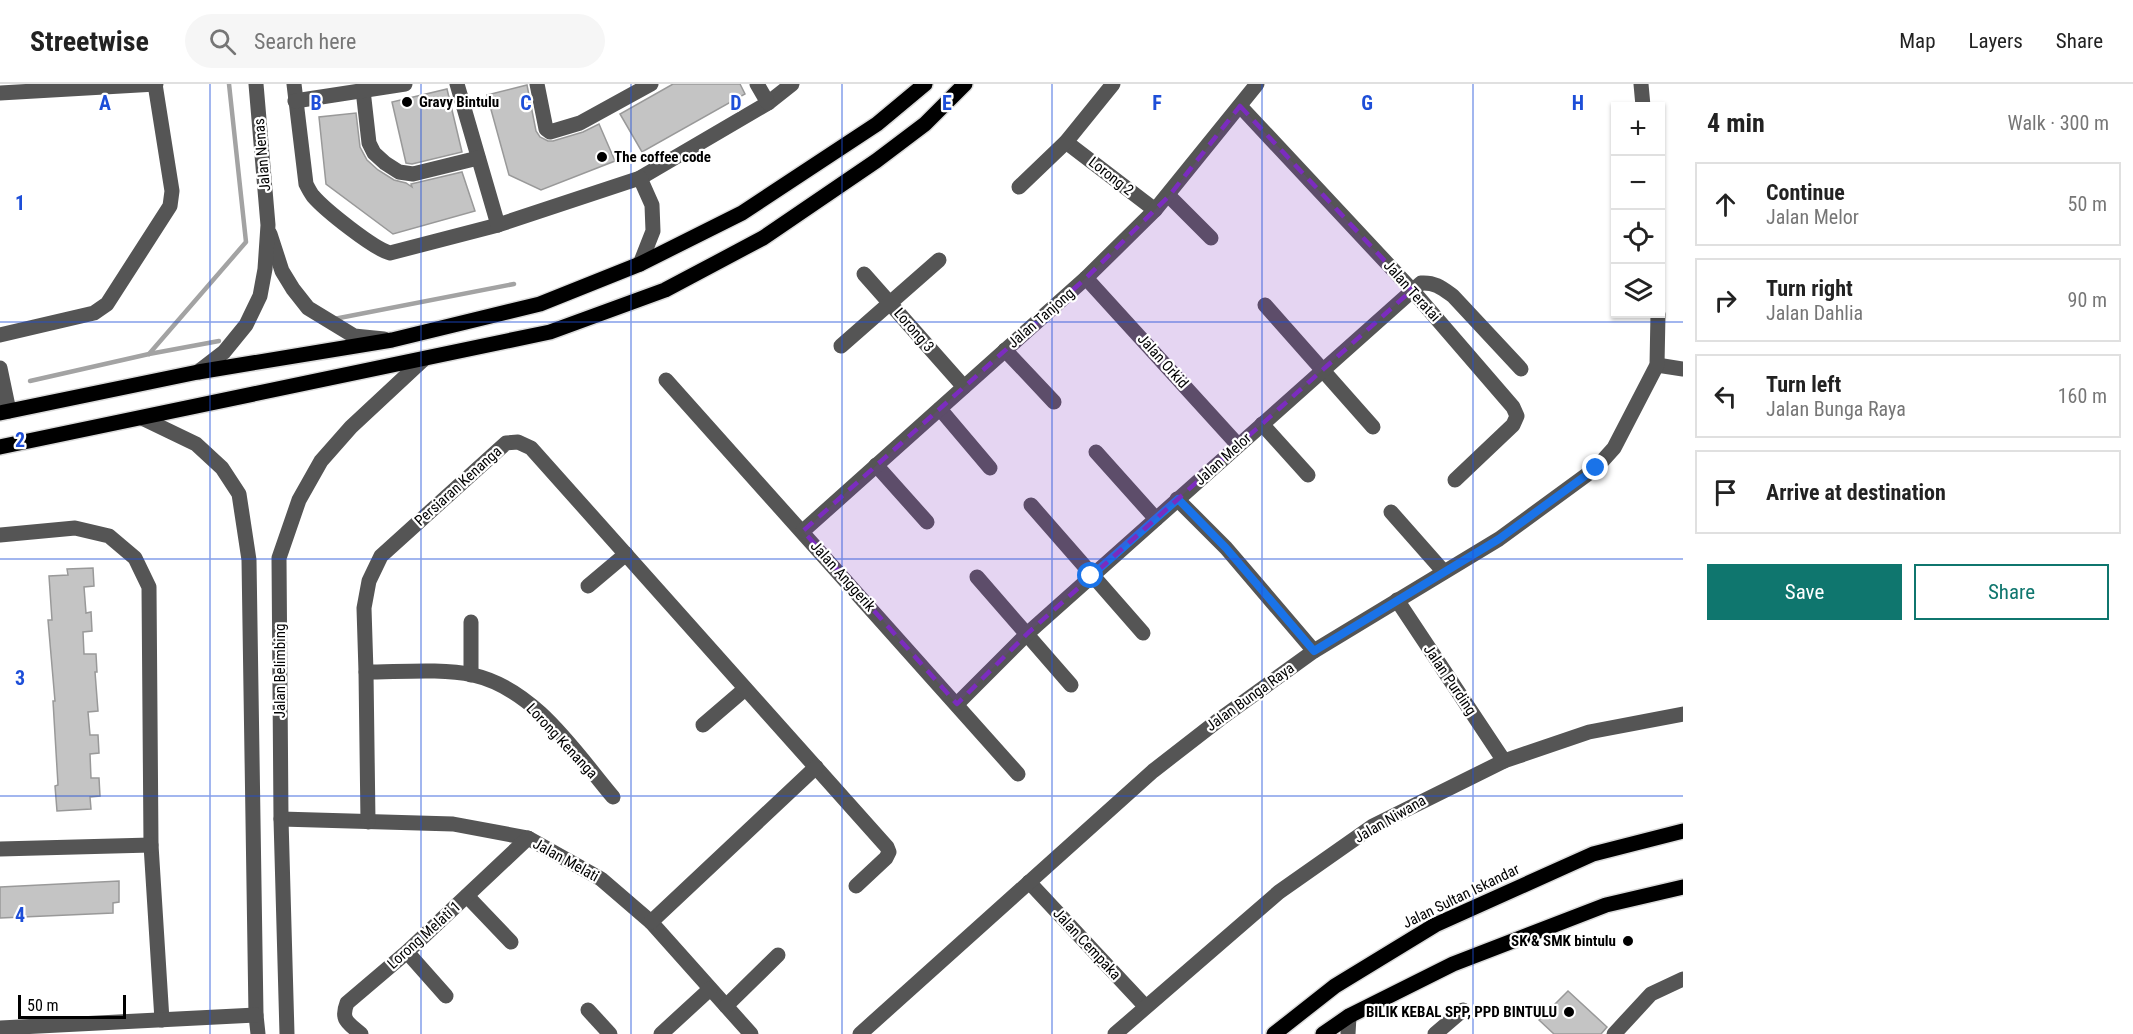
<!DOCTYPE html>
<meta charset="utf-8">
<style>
body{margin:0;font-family:"Roboto Condensed",sans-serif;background:#f6f6f6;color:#222}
.controls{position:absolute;right:18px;top:18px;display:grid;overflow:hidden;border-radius:0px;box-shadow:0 2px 4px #0004}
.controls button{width:54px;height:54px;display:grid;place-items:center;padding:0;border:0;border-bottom:2px solid #e0e0e0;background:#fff;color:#222;font:30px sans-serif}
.scale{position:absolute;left:18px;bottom:15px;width:108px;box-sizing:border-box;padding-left:6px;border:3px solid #000;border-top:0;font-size:16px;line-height:21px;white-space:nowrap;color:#000;-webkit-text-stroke:4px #fff;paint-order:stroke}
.stop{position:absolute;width:18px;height:18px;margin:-14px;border:4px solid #1a73e8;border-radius:50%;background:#fff}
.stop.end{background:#1a73e8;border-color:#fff;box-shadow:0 2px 6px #0008}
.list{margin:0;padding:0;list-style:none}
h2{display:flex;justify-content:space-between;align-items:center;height:78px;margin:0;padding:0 24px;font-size:26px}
h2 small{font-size:20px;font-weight:400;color:#767676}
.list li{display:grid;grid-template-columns:39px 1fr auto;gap:18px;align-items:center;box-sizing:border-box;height:84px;margin:0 12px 12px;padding:0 12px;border:2px solid #e0e0e0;border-radius:0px}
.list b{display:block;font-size:22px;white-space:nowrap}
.list p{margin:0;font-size:20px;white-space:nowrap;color:#767676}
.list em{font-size:20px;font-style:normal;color:#767676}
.actions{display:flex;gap:12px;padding:18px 24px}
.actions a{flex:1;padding:14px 0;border:2px solid #0f766e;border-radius:0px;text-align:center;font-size:21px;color:#0f766e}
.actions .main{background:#0f766e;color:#fff}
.icon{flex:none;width:33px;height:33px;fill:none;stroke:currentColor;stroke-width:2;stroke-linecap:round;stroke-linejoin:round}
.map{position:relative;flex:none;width:1683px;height:950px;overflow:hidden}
header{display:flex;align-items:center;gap:36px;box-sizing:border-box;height:84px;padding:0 30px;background:#fff;border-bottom:2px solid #e0e0e0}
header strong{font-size:28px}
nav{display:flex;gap:33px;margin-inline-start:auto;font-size:21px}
.search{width:420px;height:54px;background:#f6f6f6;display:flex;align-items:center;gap:15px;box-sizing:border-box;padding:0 21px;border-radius:33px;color:#767676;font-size:22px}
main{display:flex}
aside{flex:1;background:#fff}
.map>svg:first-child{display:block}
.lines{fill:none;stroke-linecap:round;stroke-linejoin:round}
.stream{stroke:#a3a3a3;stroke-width:4.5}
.building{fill:#c4c4c4;stroke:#999;stroke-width:1.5}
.major-casing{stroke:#dbdbdb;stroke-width:18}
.minor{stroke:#555;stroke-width:15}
.major{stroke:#000;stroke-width:15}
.route{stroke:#1a73e8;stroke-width:8}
.marked{fill:#7b2cbf;fill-opacity:0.2;stroke:#7b2cbf;stroke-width:4.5;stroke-dasharray:12 8;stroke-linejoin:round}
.grid{fill:none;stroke:#1d4ed8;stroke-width:1.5;stroke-opacity:0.55}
.poi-dot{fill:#000;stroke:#fff;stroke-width:2}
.labels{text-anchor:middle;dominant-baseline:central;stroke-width:4.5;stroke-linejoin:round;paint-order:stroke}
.poi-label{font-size:15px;font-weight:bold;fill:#000;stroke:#fff;text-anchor:start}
.street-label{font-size:15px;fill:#000;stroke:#fff}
.grid-label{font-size:20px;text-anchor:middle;font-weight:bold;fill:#1d4ed8;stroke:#fff;stroke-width:4.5;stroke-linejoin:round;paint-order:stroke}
</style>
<header>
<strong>Streetwise</strong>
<div class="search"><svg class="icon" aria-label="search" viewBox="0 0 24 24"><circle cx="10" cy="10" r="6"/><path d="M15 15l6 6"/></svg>Search here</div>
<nav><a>Map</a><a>Layers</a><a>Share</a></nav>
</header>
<main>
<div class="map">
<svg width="1683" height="950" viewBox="0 0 1683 950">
<rect width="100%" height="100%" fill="#fff"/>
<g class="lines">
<g class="stream">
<path d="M334,235L514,200"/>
<path d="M149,270L246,158L229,0"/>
<path d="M30,297L149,270L219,257"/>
</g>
</g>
<g class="building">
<path d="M673,0H740L745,10L642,68L620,30Z"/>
<path d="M527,1L536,47L540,53L548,57H553L583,48L599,40L615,77L541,106L509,91L487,11Z"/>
<path d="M447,5L462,68L412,80L406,79L392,18Z"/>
<path d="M356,29L360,63L367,76L378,86L394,96L406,99L412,103L411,100L462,88L475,127L393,150L326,100L319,33Z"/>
<path d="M93,484L94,502L84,503L86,529L91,528L92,547L83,548L84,570H96L97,588H95L98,627L88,628L90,651H98L99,669L90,670L91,694H99L100,712L90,713L91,725L57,727L55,702L58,701L53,617H55L48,536H52L49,492L68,491L67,485Z"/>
<path d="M119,797V818L113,819V829L0,834V803Z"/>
<path d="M1568,907L1607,943L1601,950H1554L1539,936Z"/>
</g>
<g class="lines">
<g class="major-casing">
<g id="major">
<path d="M0,329L198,288L392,256L540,220L640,180L742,129L877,40L925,0"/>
<path d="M0,363L550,248L665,206L763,154L876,77L925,40L965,0"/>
<path d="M1274,950L1335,902L1435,841L1593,770L1683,747"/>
<path d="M1323,950L1349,932L1453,880L1606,821L1683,803"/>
</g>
</g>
<g class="minor">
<path d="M294,0L306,100C308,104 310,108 313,112C325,126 374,165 390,169L498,141L640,94L768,19L792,0"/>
<path d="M457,0L498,141"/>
<path d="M537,0L546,45L550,48L580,39L651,0"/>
<path d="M757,0L768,19"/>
<path d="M1641,0L1643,22"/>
<path d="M363,6L369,59L374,69L385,79L399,88L413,90L478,74"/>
<path d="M0,9L156,0"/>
<path d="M295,17L405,0"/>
<path d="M1240,22L1412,206L1513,323L1517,332L1513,341L1455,396"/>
<path d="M1066,58L1155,126"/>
<path d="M640,94L652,121L653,147L640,180"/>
<path d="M1019,103L1066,58L1113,0"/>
<path d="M1169,112L1211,154"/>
<path d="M270,150L282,187L293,205L308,224L354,252L384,255"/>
<path d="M864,190L964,303"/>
<path d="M1086,194L1238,361"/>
<path d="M1265,221L1373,343"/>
<path d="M0,251L94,229L107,220L170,122L172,107L155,0"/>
<path d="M841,262L939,176"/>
<path d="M1005,266L1054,318"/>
<path d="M1657,281L1683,285"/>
<path d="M0,284L9,327"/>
<path d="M198,288L224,268L246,241L260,212L265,185L268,141L256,0"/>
<path d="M666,296L1018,690"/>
<path d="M940,325L990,384"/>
<path d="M142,334L196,360L222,384L239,410L249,476L256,931L258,950"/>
<path d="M1262,340L1308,391"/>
<path d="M1096,368L1156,435"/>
<path d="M876,381L927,438"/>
<path d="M1177,415L1226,464L1314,567"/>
<path d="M1031,421L1143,549"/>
<path d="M1391,428L1444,488"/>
<path d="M803,447L1086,194L1155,126L1257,0"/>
<path d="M0,451L75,444L109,452L135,474L149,503L151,761L162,936"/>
<path d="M977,493L1071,601"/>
<path d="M588,502L626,470"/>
<path d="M1397,516L1504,677"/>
<path d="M471,538V591"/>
<path d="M366,588C399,588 442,584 473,591C535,605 575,668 613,713"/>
<path d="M957,620L1028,549L1421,199C1435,198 1442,204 1453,212L1521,285"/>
<path d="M703,641L745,605"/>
<path d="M281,735L453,740L528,754L601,795L651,838L751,950"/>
<path d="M368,738L366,588L364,524L369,497L381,472L506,359L518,358L531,364L887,763L889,768L886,774L856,802"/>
<path d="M0,765L151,761"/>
<path d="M1029,798L1145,922"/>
<path d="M467,812L511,858"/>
<path d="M651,838L816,683"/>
<path d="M407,868L446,912"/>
<path d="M726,922L778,871"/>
<path d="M588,926L610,950"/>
<path d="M0,944L256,931"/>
<path d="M287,950L281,735L279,474L299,416L321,377L351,343L424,275"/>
<path d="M361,950C349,939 340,937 347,919L407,868L528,754"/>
<path d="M661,950L710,905"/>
<path d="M860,950L1153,687L1220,635L1314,567L1499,455L1596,384L1614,364L1657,281L1658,230"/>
<path d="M1115,950L1279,808L1373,742L1504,677L1589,648L1683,630"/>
<path d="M1348,950L1349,932"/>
<path d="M1435,950L1463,926"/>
<path d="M1614,950L1651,910L1683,895"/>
</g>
<use href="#major" class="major"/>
</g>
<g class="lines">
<path class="route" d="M1091,492L1178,415L1226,464L1314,567L1499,455L1596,384"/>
</g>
<path class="marked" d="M1240,22L1412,206L1028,549L957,620L803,447L1086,194L1169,112Z"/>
<path class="grid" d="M210,0V950M421,0V950M631,0V950M842,0V950M1052,0V950M1262,0V950M1473,0V950M0,238H1683M0,475H1683M0,712H1683"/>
<g class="poi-dot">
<circle cx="407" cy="18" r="6"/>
<circle cx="602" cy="73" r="6"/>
<circle cx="1628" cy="857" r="6"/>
<circle cx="1569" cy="928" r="6"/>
</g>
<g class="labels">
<g class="poi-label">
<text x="419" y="18">Gravy Bintulu</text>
<text x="614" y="73">The coffee code</text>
<text x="1616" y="857" text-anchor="end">SK &amp; SMK bintulu</text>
<text x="1557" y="928" text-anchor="end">BILIK KEBAL SPP, PPD BINTULU</text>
</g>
<g class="street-label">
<text transform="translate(262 71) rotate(-95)">Jalan Nenas</text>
<text transform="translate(1111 92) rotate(38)">Lorong 2</text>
<text transform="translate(1412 207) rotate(48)">Jalan Teratai</text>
<text transform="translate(1041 234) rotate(-41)">Jalan Tanjong</text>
<text transform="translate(914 246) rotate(49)">Lorong 3</text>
<text transform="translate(1163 277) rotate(48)">Jalan Orkid</text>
<text transform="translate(1223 375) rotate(-42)">Jalan Melor</text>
<text transform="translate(458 402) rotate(-42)">Persiaran Kenanga</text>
<text transform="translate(843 492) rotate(48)">Jalan Anggerik</text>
<text transform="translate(280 587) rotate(-90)">Jalan Belimbing</text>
<text transform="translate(1450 596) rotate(56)">Jalan Purding</text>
<text transform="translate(1250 613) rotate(-36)">Jalan Bunga Raya</text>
<text transform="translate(562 657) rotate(47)">Lorong Kenanga</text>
<text transform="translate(1390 735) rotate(-30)">Jalan Niwana</text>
<text transform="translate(566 776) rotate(29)">Jalan Melati</text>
<text transform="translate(1461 812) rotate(-26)">Jalan Sultan Iskandar</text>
<text transform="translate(424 851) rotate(-42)">Lorong Melati 1</text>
<text transform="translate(1087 860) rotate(47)">Jalan Cempaka</text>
</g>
</g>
<g class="grid-label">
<text x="105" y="26">A</text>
<text x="316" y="26">B</text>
<text x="526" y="26">C</text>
<text x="736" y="26">D</text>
<text x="947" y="26">E</text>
<text x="1157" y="26">F</text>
<text x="1367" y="26">G</text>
<text x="1578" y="26">H</text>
<text x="20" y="126">1</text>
<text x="20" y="363">2</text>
<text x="20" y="601">3</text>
<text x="20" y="838">4</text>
</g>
</svg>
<div class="controls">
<button>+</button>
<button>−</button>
<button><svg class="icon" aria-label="locate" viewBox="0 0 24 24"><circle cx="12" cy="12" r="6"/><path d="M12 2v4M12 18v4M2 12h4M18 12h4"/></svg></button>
<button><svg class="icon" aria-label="layers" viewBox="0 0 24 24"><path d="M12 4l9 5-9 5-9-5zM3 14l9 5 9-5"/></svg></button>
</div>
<div class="scale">50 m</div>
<div class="stop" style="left:1091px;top:492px"></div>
<div class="stop end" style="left:1596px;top:384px"></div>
</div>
<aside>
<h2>4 min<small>Walk · 300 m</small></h2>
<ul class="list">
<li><svg class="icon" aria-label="ahead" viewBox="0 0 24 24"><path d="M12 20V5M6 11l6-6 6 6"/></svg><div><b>Continue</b><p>Jalan Melor</p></div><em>50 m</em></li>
<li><svg class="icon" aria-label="right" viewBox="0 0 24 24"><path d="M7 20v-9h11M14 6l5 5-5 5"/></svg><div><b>Turn right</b><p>Jalan Dahlia</p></div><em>90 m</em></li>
<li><svg class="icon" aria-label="left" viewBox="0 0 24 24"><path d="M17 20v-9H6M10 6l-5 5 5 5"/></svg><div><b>Turn left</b><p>Jalan Bunga Raya</p></div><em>160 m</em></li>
<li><svg class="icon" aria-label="arrive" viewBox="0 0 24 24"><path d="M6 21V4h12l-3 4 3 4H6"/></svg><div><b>Arrive at destination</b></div></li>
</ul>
<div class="actions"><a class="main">Save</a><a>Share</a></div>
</aside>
</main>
